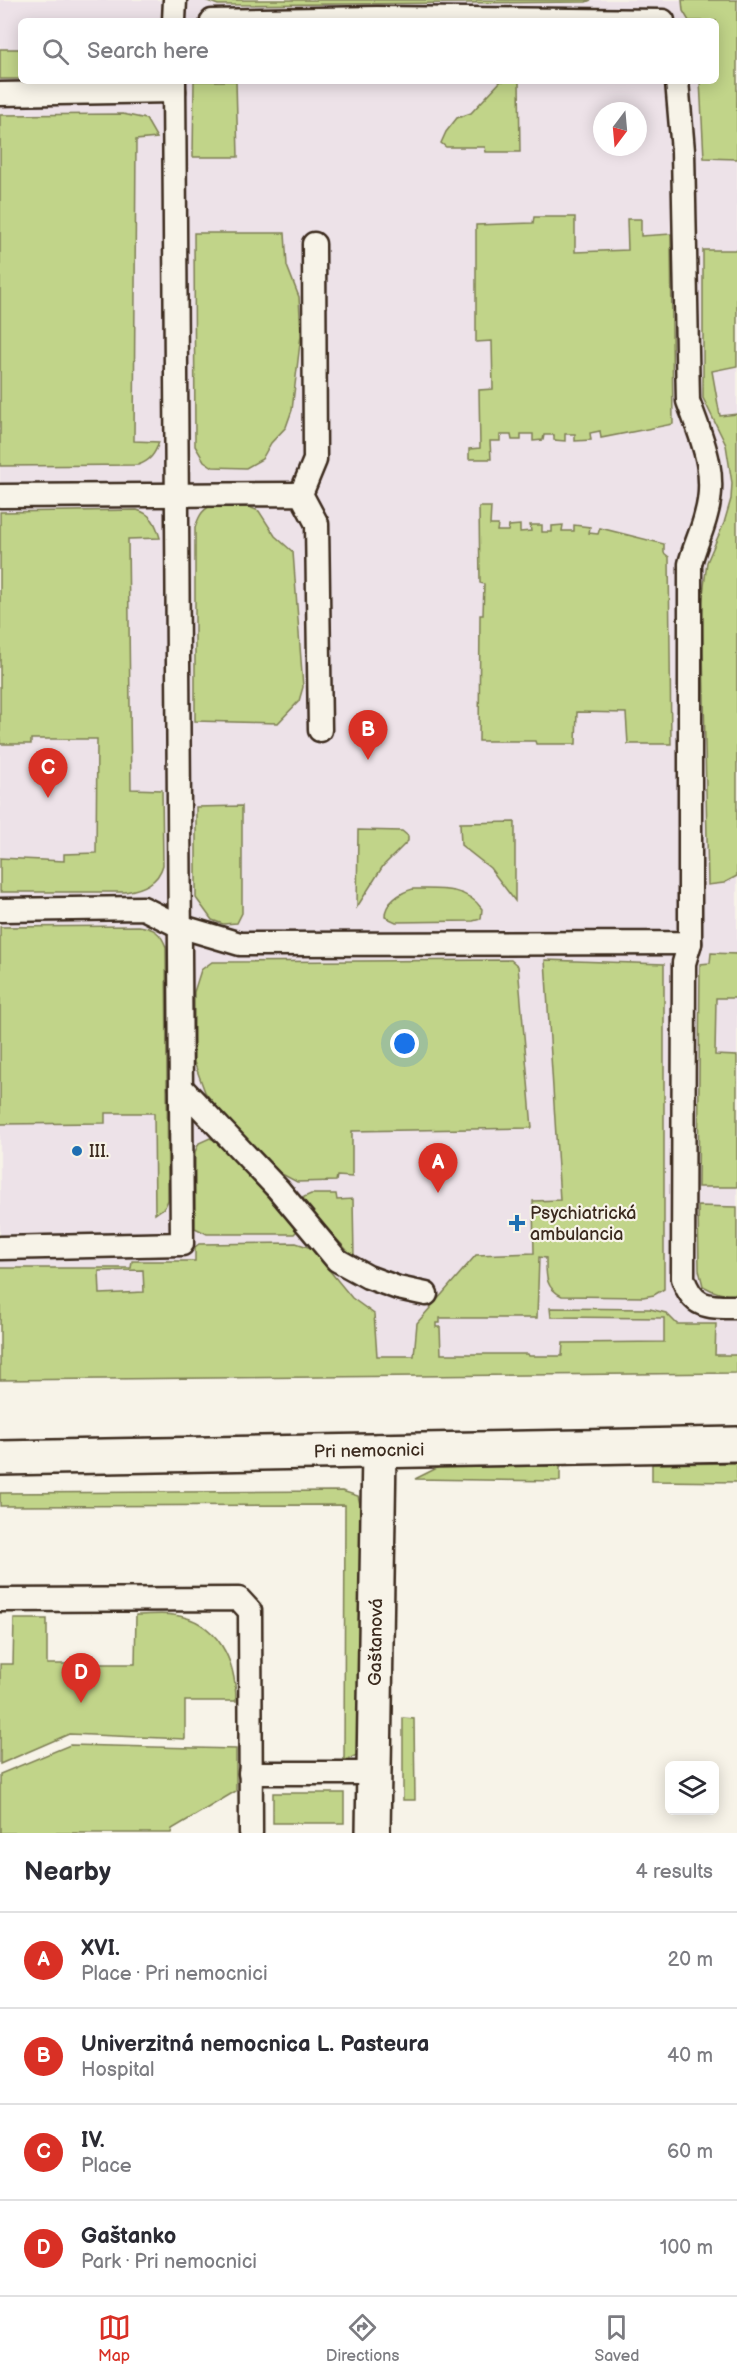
<!DOCTYPE html>
<meta charset="utf-8">
<style>
body{margin:0;font-family:"Balsamiq Sans",sans-serif;background:#f2f2f3;color:#2b2b33}
.controls{position:absolute;right:18px;bottom:18px;display:grid;overflow:hidden;border-radius:9px;box-shadow:0 3px 15px #0003}
.controls button{width:54px;height:54px;display:grid;place-items:center;padding:0;border:0;border-bottom:2px solid #e1e1e2;background:#fff;color:#2b2b33;font:30px sans-serif}
.compass{position:absolute;left:593px;top:102px;width:54px;height:54px;border-radius:50%;background:#fff;box-shadow:0 3px 15px #0003;rotate:196deg}
.you{position:absolute;left:405px;top:1044px;width:21px;height:21px;margin:-15px;border:4px solid #fff;border-radius:50%;background:#1a73e8;box-shadow:0 0 0 9px #1a73e833}
.badge{display:grid;place-items:center;width:39px;height:39px;border-radius:50%;background:#d93025;color:#fff;font-size:20px;font-weight:700}
.pin{position:absolute;translate:-50% -50px;filter:drop-shadow(0 2px 3px #0008)}
.pin::after{content:'';position:absolute;top:32px;width:21px;height:18px;background:inherit;clip-path:polygon(0 0,100% 0,50% 100%)}
.list{margin:0;padding:0;list-style:none}
h2{display:flex;justify-content:space-between;align-items:center;height:78px;margin:0;padding:0 24px;font-size:26px}
h2 small{font-size:20px;font-weight:400;color:#7c7c81}
.list li{display:grid;grid-template-columns:39px 1fr auto;gap:18px;align-items:center;box-sizing:border-box;height:96px;padding:0 24px;border-top:2px solid #e1e1e2}
.list b{display:block;font-size:22px;white-space:nowrap}
.list p{margin:0;font-size:20px;white-space:nowrap;color:#7c7c81}
.list em{font-size:20px;font-style:normal;color:#7c7c81}
.icon{flex:none;width:33px;height:33px;fill:none;stroke:currentColor;stroke-width:2;stroke-linecap:round;stroke-linejoin:round}
.map{position:relative;flex:none;width:737px;height:1833px;overflow:hidden}
.search{position:absolute;background:#fff;box-shadow:0 3px 15px #0003;left:18px;right:18px;top:18px;height:66px;display:flex;align-items:center;gap:15px;box-sizing:border-box;padding:0 21px;border-radius:9px;color:#7c7c81;font-size:22px}
.sheet{height:462px;background:#fff}
nav{display:flex;justify-content:space-around;align-items:center;box-sizing:border-box;height:84px;border-top:2px solid #e1e1e2;background:#fff;font-size:16px;color:#7c7c81}
nav a{display:grid;justify-items:center;gap:3px}
nav .on{color:#d93025}
.map>svg:first-child{display:block}
.built{fill:#ede2e8;fill-rule:evenodd}
.green{fill:#c1d489;stroke:#7e7f54;stroke-width:1.5;fill-rule:evenodd}
.lines{fill:none;stroke-linecap:round;stroke-linejoin:round}
.service-casing{stroke:#3b2a1e;stroke-width:27}
.minor-casing{stroke:#3b2a1e;stroke-width:38}
.service{stroke:#f7f3e8;stroke-width:22}
.minor{stroke:#f7f3e8;stroke-width:33}
.poi-dot{fill:#1f6fb2;stroke:#f7f3e8;stroke-width:2}
.labels{text-anchor:middle;dominant-baseline:central;stroke-width:4.5;stroke-linejoin:round;paint-order:stroke}
.poi-label{font-size:18px;fill:#3b2a1e;stroke:#f7f3e8;text-anchor:start}
.street-label{font-size:18px;fill:#3b2a1e;stroke:#f7f3e8}
</style>
<div class="map">
<svg width="737" height="1833" viewBox="0 0 737 1833">
<rect width="100%" height="100%" fill="#f7f3e8"/>
<filter id="ink" filterUnits="userSpaceOnUse"><feTurbulence type="fractalNoise" baseFrequency=".0167" numOctaves="2"/><feDisplacementMap in="SourceGraphic" scale="12" xChannelSelector="R" yChannelSelector="G"/><feConvolveMatrix kernelMatrix="1 2 1 2 8 2 1 2 1" color-interpolation-filters="sRGB"/></filter>
<g filter="url(#ink)">
<path class="built" d="M0,0H737V1373L0,1380ZM21,21H716V81H21ZM602,111H638V147H602Z"/>
<g class="green">
<path d="M205,0H591L586,2L218,5Z"/>
<path d="M682,0H737V159L704,158L700,81H716V21H689L683,11Z"/>
<rect x="0" y="49" width="21" height="30"/>
<path d="M194,81H236L238,157H193Z"/>
<path d="M501,81H519L520,152H486L485,147H446L441,143L446,132L457,118L471,113Z"/>
<path d="M123,114L146,119L157,138L136,140L134,441L159,442C155,454 150,461 138,465L0,466V115Z"/>
<path d="M534,217H575V252L628,250L627,219H641V236L671,234L673,424L601,438L600,431L590,433L591,440L575,441V434H565V441L554,440V435H544L543,440L533,441V434H521V440H512L511,435H500V441H490L491,459H469V449L480,448L479,390L493,389L492,341L476,342V225L533,223Z"/>
<path d="M194,233H285L287,266L299,297L301,335L292,410L286,427L271,443L262,459L246,468L213,467L204,461L195,446Z"/>
<path d="M703,250H737V366L712,371L720,416L737,414V876L724,883L708,885L702,603L707,562L724,523L731,499L732,483L726,445L703,398Z"/>
<path d="M211,506L249,507L259,511L275,536L293,552L303,687L299,701L278,723L195,721V528C198,519 201,510 211,506Z"/>
<path d="M479,507H491L490,525H498L497,531H508L509,526L520,525V532L531,531L530,525H542V532H552V526L563,525L562,531H574V525L590,527L589,533L598,534L600,528L664,544V553L669,557L671,744H628L626,713L577,712L576,744H536L535,741H479L480,615H483L484,584L480,583Z"/>
<path d="M137,510C152,514 156,524 160,538L128,539L131,789L162,790L163,865C158,883 143,889 125,892H0V858L64,861V854L96,853L97,739H31V744H0V512Z"/>
<path d="M242,806V913L237,923L223,924L212,920L196,898V807Z"/>
<path d="M515,822V901L490,868L461,845L460,823Z"/>
<path d="M358,830L402,831L408,836V841L383,866L357,907Z"/>
<path d="M413,889C437,889 467,886 482,909L481,919L473,921L396,922L385,917C384,903 401,892 413,889Z"/>
<path d="M139,926C154,928 161,933 166,947L168,1200L165,1207L155,1214L154,1113H105V1123L0,1124V927Z"/>
<path d="M711,953L737,954V998H716L715,1055L737,1056V1187H698L700,964L710,963Z"/>
<path d="M511,960L518,966L532,1128L352,1131V1177L337,1176L336,1181L297,1182L278,1172L222,1115L205,1092L194,1062V992L201,970L212,962Z"/>
<path d="M545,960L664,964V1289L654,1295L643,1297L562,1296C545,1288 546,1276 546,1258L539,1257L537,1318H440V1323H436V1327H440L441,1354H528L529,1356H562L563,1343L664,1342V1318L551,1317L550,1308L650,1309L666,1313L677,1324H716L715,1355H737V1373L0,1380V1268H131L132,1261H195V1247L199,1244L296,1243L311,1248L352,1298L374,1314L377,1356H414L417,1323L476,1255L534,1253L533,1201L560,1200ZM143,1270L144,1292L100,1294L99,1271Z"/>
<path d="M210,1138L218,1142L227,1150L297,1231L294,1234H207L195,1228V1152L199,1143Z"/>
<path d="M311,1194H336L337,1200L353,1199L354,1258L303,1202L304,1197Z"/>
<path d="M698,1206L737,1207V1295C724,1295 715,1293 703,1286L699,1270Z"/>
<path d="M737,1463V1482L652,1481V1464Z"/>
<path d="M560,1466V1481L415,1479L439,1467Z"/>
<path d="M342,1491L358,1496L360,1504L361,1745L357,1755L344,1761L345,1505L0,1506V1493Z"/>
<path d="M136,1615C149,1615 162,1613 174,1615C218,1621 236,1661 236,1701H185V1739L69,1734L0,1764V1664H13L14,1619H47V1664H135Z"/>
<path d="M403,1718L414,1719L415,1800H403Z"/>
<path d="M70,1745L236,1749V1791L172,1829L171,1833H0V1774Z"/>
<rect x="273" y="1793" width="71" height="30"/>
</g>
<g class="lines">
<g class="service-casing">
<g id="service">
<path d="M174,21L175,0"/>
<path d="M212,21L377,18L663,21"/>
<path d="M0,94L174,91"/>
<path d="M301,494L315,460L314,244"/>
<path d="M0,496L301,494L317,524L320,730"/>
<path d="M0,910L143,908L179,926L240,944L690,943V564C694,547 702,532 706,515C718,473 702,439 688,401L683,151L677,81"/>
<path d="M690,943L684,963L683,1278C693,1309 709,1307 737,1307"/>
<path d="M181,1087L278,1189L337,1260L368,1277L398,1288L426,1294"/>
<path d="M0,1248L182,1244L174,81"/>
<path d="M0,1600L239,1599L250,1611L251,1833"/>
<path d="M250,1773H374"/>
</g>
</g>
<g class="minor-casing">
<g id="minor">
<path d="M0,1458L737,1444"/>
<path d="M373,1833L379,1451"/>
</g>
</g>
<use href="#service" class="service"/>
<use href="#minor" class="minor"/>
</g>
</g>
<g class="poi-dot">
<circle cx="77" cy="1151" r="6"/>
<path d="M514 1214h6v6h6v6h-6v6h-6v-6h-6v-6h6z"/>
</g>
<g class="labels">
<g class="poi-label">
<text x="89" y="1151">III.</text>
<text x="530" y="1213">Psychiatrická<tspan x="530" dy="21">ambulancia</tspan></text>
</g>
<g class="street-label">
<text transform="translate(369 1451) rotate(-1)">Pri nemocnici</text>
<text transform="translate(376 1642) rotate(-89)">Gaštanová</text>
</g>
</g>
</svg>
<div class="controls">
<button><svg class="icon" aria-label="layers" viewBox="0 0 24 24"><path d="M12 4l9 5-9 5-9-5zM3 14l9 5 9-5"/></svg></button>
</div>
<svg class="compass" viewBox="-18 -18 36 36"><path d="M0-13l5 13h-10z" fill="#e53935"/><path d="M0 13l5-13h-10z" fill="#7c7c81"/></svg>
<div class="you"></div>
<div class="pin badge" style="left:438px;top:1193px">A</div>
<div class="pin badge" style="left:368px;top:760px">B</div>
<div class="pin badge" style="left:48px;top:798px">C</div>
<div class="pin badge" style="left:81px;top:1703px">D</div>
<div class="search"><svg class="icon" aria-label="search" viewBox="0 0 24 24"><circle cx="10" cy="10" r="6"/><path d="M15 15l6 6"/></svg>Search here</div>
</div>
<section class="sheet">
<h2>Nearby<small>4 results</small></h2>
<ul class="list">
<li><span class="badge">A</span><div><b>XVI.</b><p>Place · Pri nemocnici</p></div><em>20 m</em></li>
<li><span class="badge">B</span><div><b>Univerzitná nemocnica L. Pasteura</b><p>Hospital</p></div><em>40 m</em></li>
<li><span class="badge">C</span><div><b>IV.</b><p>Place</p></div><em>60 m</em></li>
<li><span class="badge">D</span><div><b>Gaštanko</b><p>Park · Pri nemocnici</p></div><em>100 m</em></li>
</ul>
</section>
<nav>
<a class="on"><svg class="icon" aria-label="map" viewBox="0 0 24 24"><path d="M3 6l6-2 6 2 6-2v14l-6 2-6-2-6 2zM9 4v14M15 6v14"/></svg>Map</a>
<a><svg class="icon" aria-label="directions" viewBox="0 0 24 24"><path d="M12 3l9 9-9 9-9-9zM9 14v-3h6M13 9l2 2-2 2"/></svg>Directions</a>
<a><svg class="icon" aria-label="saved" viewBox="0 0 24 24"><path d="M7 4h10v16l-5-4-5 4z"/></svg>Saved</a>
</nav>
